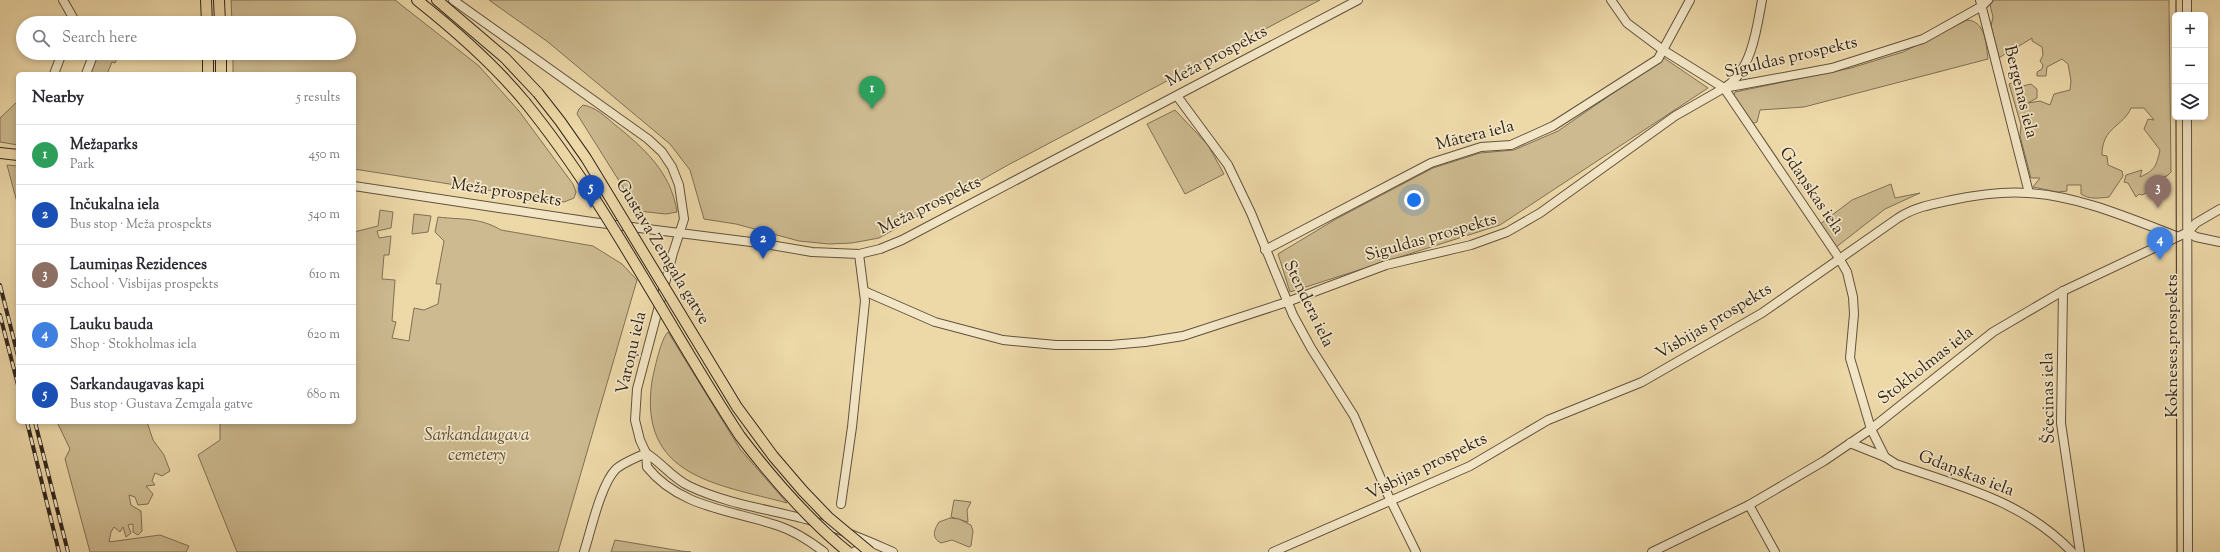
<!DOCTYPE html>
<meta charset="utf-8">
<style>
body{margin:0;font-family:"Sorts Mill Goudy",serif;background:#f7f7f7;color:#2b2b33}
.controls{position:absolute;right:12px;top:12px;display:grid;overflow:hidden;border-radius:6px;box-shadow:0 2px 6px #0003}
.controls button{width:36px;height:36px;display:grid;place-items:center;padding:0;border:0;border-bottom:1px solid #e1e1e2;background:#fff;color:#2b2b33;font:20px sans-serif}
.you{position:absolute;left:1414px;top:200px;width:14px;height:14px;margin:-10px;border:3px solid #fff;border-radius:50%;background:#1a73e8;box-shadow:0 0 0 6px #1a73e833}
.badge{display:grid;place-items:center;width:26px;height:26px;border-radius:50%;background:#7c3aed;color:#fff;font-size:13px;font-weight:700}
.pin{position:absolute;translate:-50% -33px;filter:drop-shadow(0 1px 2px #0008)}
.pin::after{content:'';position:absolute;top:21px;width:14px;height:12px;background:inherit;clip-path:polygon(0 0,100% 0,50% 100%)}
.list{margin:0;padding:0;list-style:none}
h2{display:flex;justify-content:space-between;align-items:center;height:52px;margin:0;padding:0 16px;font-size:17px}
h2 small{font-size:13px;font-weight:400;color:#7c7c81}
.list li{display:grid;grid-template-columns:26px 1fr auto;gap:12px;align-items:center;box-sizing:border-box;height:60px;padding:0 16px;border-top:1px solid #e1e1e2}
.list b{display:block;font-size:15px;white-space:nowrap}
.list p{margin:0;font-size:13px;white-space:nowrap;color:#7c7c81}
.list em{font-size:13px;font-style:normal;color:#7c7c81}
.icon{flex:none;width:22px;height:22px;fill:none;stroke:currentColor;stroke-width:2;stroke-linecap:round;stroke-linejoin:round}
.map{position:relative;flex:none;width:2220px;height:552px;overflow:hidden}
.search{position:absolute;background:#fff;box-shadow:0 2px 6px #0003;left:16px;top:16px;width:340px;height:44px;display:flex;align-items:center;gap:10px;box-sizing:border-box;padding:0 14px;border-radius:22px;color:#7c7c81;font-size:15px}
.panel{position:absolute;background:#fff;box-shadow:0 2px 6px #0003;left:16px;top:72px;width:340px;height:352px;border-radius:6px}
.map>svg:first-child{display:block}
.green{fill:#cdba90;stroke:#807056}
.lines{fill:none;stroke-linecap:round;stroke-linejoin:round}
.minor-casing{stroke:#61523e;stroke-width:10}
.major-casing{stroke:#32251b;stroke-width:12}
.minor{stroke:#f3e6c6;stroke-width:8}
.major{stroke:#edd8a8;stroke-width:10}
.tram{stroke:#32251b;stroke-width:1}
.rail-casing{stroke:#32251b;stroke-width:4}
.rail{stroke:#f3e6c6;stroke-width:2.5;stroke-dasharray:8;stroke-linecap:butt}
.major-bridge-casing{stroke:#32251b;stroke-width:12;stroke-linecap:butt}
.major-bridge{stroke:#edd8a8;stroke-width:10}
.labels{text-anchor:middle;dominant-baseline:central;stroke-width:3.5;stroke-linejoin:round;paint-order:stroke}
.street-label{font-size:17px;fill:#32251b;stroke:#f3e6c6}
.park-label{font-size:17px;font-style:italic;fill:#594a38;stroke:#f3e6c6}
</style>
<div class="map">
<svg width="2220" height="552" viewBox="0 0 2220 552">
<rect width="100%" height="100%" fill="#edd8a8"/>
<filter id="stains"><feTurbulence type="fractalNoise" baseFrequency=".005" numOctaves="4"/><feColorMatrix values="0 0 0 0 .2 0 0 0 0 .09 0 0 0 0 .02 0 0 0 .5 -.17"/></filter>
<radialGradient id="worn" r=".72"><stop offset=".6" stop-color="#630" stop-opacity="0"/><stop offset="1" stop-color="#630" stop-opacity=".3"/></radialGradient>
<g class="green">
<path d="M231,0H395L479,66L519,111L573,184L576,192L574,198L564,202L354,169V74H233V53H349V23H232Z"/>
<path d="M489,0H1320L1008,165L879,238L852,243L829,244L799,241L736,224L704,219L690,170L670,144L548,42Z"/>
<path d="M1994,0H2169L2171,172L2167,176L2150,179V191L2142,195L2139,194L2136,197L2128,183L2124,182L2126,175L2142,170L2140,177C2155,170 2156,167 2160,150L2144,129L2148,119L2154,120L2144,108H2131C2123,127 2102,127 2102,155L2107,156L2108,165L2122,171L2123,176L2109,197C2100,198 2090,200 2081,194V185H2067V191L2058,192L2033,187L2040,178H2031L2020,136L2021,125L2009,84L2015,82L2019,87L2031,84L2037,89V98L2028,103L2040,101L2050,105L2054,94L2070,90L2071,81L2068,64L2062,59L2047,67L2046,76H2037V72L2042,69L2043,65L2040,61L2043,55L2042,47L2032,41V38C2020,46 2010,50 1999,58L1991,26L1993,17L1990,5Z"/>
<path d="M1967,20C1986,21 1986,45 1988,59L1804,107L1760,110L1757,122L1751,124L1733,98L1735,92L1851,68L1903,52Z"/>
<path d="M97,53H119L115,63L112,62L107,74H88Z"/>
<path d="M1664,58L1708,88L1500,225L1290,292L1278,254L1336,219L1433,168L1480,153L1514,150L1558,131Z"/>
<path d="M18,101V145L0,142V118Z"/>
<path d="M583,105C595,107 605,116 614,124C644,148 671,172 677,212L666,214L638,211L577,114L579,109Z"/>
<path d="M1175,110L1208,145L1224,174L1185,194L1147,124Z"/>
<path d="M7,165L18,166V206Z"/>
<path d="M1891,184L1895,198L1920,193L1885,209L1835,248L1819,225L1852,200Z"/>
<path d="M380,210L393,212L391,228L377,231L379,238L391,236L389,255H384L382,279L395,280L392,321L396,322L392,338L409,341L414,308L424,310L438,304L441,284H436L444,241L435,232L438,217C462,220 479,217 501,230L593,246L622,264L637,280L558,552H237L198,455L220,440V422H354V232L378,226Z"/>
<path d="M414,214L431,216L428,232L412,234Z"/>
<path d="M668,332L740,449L787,503C717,484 638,477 652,381C654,371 661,338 668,332Z"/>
<path d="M57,422H147L153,440L164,455L170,471L162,476L155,473L152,481L155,485L146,486L153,494L148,504L138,505L135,497L129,495L131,505L141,511L142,531L138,535L133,532V524L128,525L131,533L126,537L123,527L120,532L114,527L111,532L109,542L160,535L189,546L186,552H90L65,459L70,449Z"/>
<path d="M954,500L971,502L967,510L968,522L951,517Z"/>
<path d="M950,518L959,519L971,525L973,531L971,546L969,547L952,540L941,543C931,538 934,530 939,522Z"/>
<path d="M615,540L681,551L691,552H611Z"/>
</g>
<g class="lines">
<g class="minor-casing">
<g id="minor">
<path d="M63,0L75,21L86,23"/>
<path d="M453,0L648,139L662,152L672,167L679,185L684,219L673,253L637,389L635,420L640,440L646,453L647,467C680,508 732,510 779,526C794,531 811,542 824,552"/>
<path d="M1611,0L1627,23L1663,50L1724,88L1839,258L1847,272L1853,297L1854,314L1850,358L1871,429L1885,457L1896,464C1961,487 2022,500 2072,552"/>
<path d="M1980,0L2029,193"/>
<path d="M2187,0V15"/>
<path d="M54,74L62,53"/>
<path d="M86,74L94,53"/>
<path d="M1727,86C1752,69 1757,27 1762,0"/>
<path d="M1177,96L1228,165L1251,213L1293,315L1311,348L1354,416L1388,495L1416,552"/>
<path d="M2187,117L2188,552"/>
<path d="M354,186L592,222L759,243L812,252L859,254L880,249L902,240L1358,0"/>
<path d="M2188,232L2196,237L2220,242"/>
<path d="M1265,250L1431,163L1481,147L1511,145L1553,126L1658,59L1690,0"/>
<path d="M864,291L935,322L1003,340L1056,345H1111L1145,342L1183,336L1287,302L1386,265L1471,245L1507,232L1540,213L1675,116L1724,88L1832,68L1923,39L1982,6L1988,0"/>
<path d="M2063,291L2061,423L2080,552"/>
<path d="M1850,443L1885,457"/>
<path d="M646,453C662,463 672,478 689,486C729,505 774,510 816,522C842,530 867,540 893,552"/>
<path d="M841,504L852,427L865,301L859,254"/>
<path d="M1749,505L1775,552"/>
<path d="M584,552C591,530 601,484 616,469C624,462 636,458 646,453"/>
<path d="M854,552L867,543"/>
<path d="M1273,552L1470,466L1548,420L1642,382L1762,313L1898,218C1915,207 1933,204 1952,200C1976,195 2003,191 2028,193C2079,196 2129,218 2176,236"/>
<path d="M1652,552L1749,505L1824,461L1871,429L1993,332L2063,291L2188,232L2196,223L2220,209"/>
</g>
</g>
<g class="major-casing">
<g id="major">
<path d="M206,0L207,23"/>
<path d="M219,0L220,23"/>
<path d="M417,0C456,31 493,63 525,102"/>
<path d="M437,0L505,58L538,93"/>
<path d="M208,53V74"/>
<path d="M221,53V74"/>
<path d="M0,153L18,155"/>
</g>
</g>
<use href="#minor" class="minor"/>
<use href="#major" class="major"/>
<g class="tram">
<path d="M2176,0V15"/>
<path d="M2176,117L2177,552"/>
</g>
<g class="rail-casing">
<g id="rail">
<path d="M0,285L18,356"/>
<path d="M0,315L18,385"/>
<path d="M27,422L59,552"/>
<path d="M35,422L68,552"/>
</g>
</g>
<use href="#rail" class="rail"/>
<g class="major-bridge-casing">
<g id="major-bridge">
<path d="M538,93L560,121L586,158L737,407L773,456L803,491L828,517L870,552"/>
<path d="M525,102C608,204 667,325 740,436C772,478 806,518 848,552"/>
</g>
</g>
<use href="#major-bridge" class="major-bridge"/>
</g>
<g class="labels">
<g class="street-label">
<text transform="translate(1217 57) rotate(-28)">Meža prospekts</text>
<text transform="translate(1791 58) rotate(-13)">Siguldas prospekts</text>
<text transform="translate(2020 92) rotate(76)">Bergenas iela</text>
<text transform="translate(1475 136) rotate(-14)">Mātera iela</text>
<text transform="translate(1811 191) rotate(56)">Gdaņskas iela</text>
<text transform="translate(506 193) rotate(9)">Meža prospekts</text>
<text transform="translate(930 206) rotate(-26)">Meža prospekts</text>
<text transform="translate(1431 238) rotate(-16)">Siguldas prospekts</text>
<text transform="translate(662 252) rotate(59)">Gustava Zemgala gatve</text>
<text transform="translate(1308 304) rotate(64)">Stendera iela</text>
<text transform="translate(1714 322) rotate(-31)">Visbijas prospekts</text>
<text transform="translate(2173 346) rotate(-90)">Kokneses prospekts</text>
<text transform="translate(632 353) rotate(-77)">Varoņu iela</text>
<text transform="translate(1926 366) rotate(-38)">Stokholmas iela</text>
<text transform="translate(2049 398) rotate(-91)">Ščecinas iela</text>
<text transform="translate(1427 467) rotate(-26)">Visbijas prospekts</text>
<text transform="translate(1966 474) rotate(21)">Gdaņskas iela</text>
</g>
<g class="park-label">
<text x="477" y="436">Sarkandaugava<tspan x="477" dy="20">cemetery</tspan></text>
</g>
</g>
<rect width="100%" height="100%" filter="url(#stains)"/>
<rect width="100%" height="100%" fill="url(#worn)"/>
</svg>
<div class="controls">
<button>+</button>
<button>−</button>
<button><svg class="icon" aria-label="layers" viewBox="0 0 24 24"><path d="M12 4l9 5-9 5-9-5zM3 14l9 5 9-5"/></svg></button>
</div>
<div class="you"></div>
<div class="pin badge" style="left:872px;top:109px;background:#2e9e5b">1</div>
<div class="pin badge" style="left:763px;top:259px;background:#1a4fb4">2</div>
<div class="pin badge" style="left:2158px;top:208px;background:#8d6e63">3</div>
<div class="pin badge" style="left:2160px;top:260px;background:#3f7fe0">4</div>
<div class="pin badge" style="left:591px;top:208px;background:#1a4fb4">5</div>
<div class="search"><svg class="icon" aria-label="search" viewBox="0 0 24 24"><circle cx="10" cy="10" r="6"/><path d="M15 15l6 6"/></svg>Search here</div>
<section class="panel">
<h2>Nearby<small>5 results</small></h2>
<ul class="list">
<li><span class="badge" style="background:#2e9e5b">1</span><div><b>Mežaparks</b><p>Park</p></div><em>450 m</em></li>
<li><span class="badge" style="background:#1a4fb4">2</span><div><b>Inčukalna iela</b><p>Bus stop · Meža prospekts</p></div><em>540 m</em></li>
<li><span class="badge" style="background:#8d6e63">3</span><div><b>Laumiņas Rezidences</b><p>School · Visbijas prospekts</p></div><em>610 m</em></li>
<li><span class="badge" style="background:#3f7fe0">4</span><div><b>Lauku bauda</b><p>Shop · Stokholmas iela</p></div><em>620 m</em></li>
<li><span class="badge" style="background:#1a4fb4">5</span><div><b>Sarkandaugavas kapi</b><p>Bus stop · Gustava Zemgala gatve</p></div><em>680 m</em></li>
</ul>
</section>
</div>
